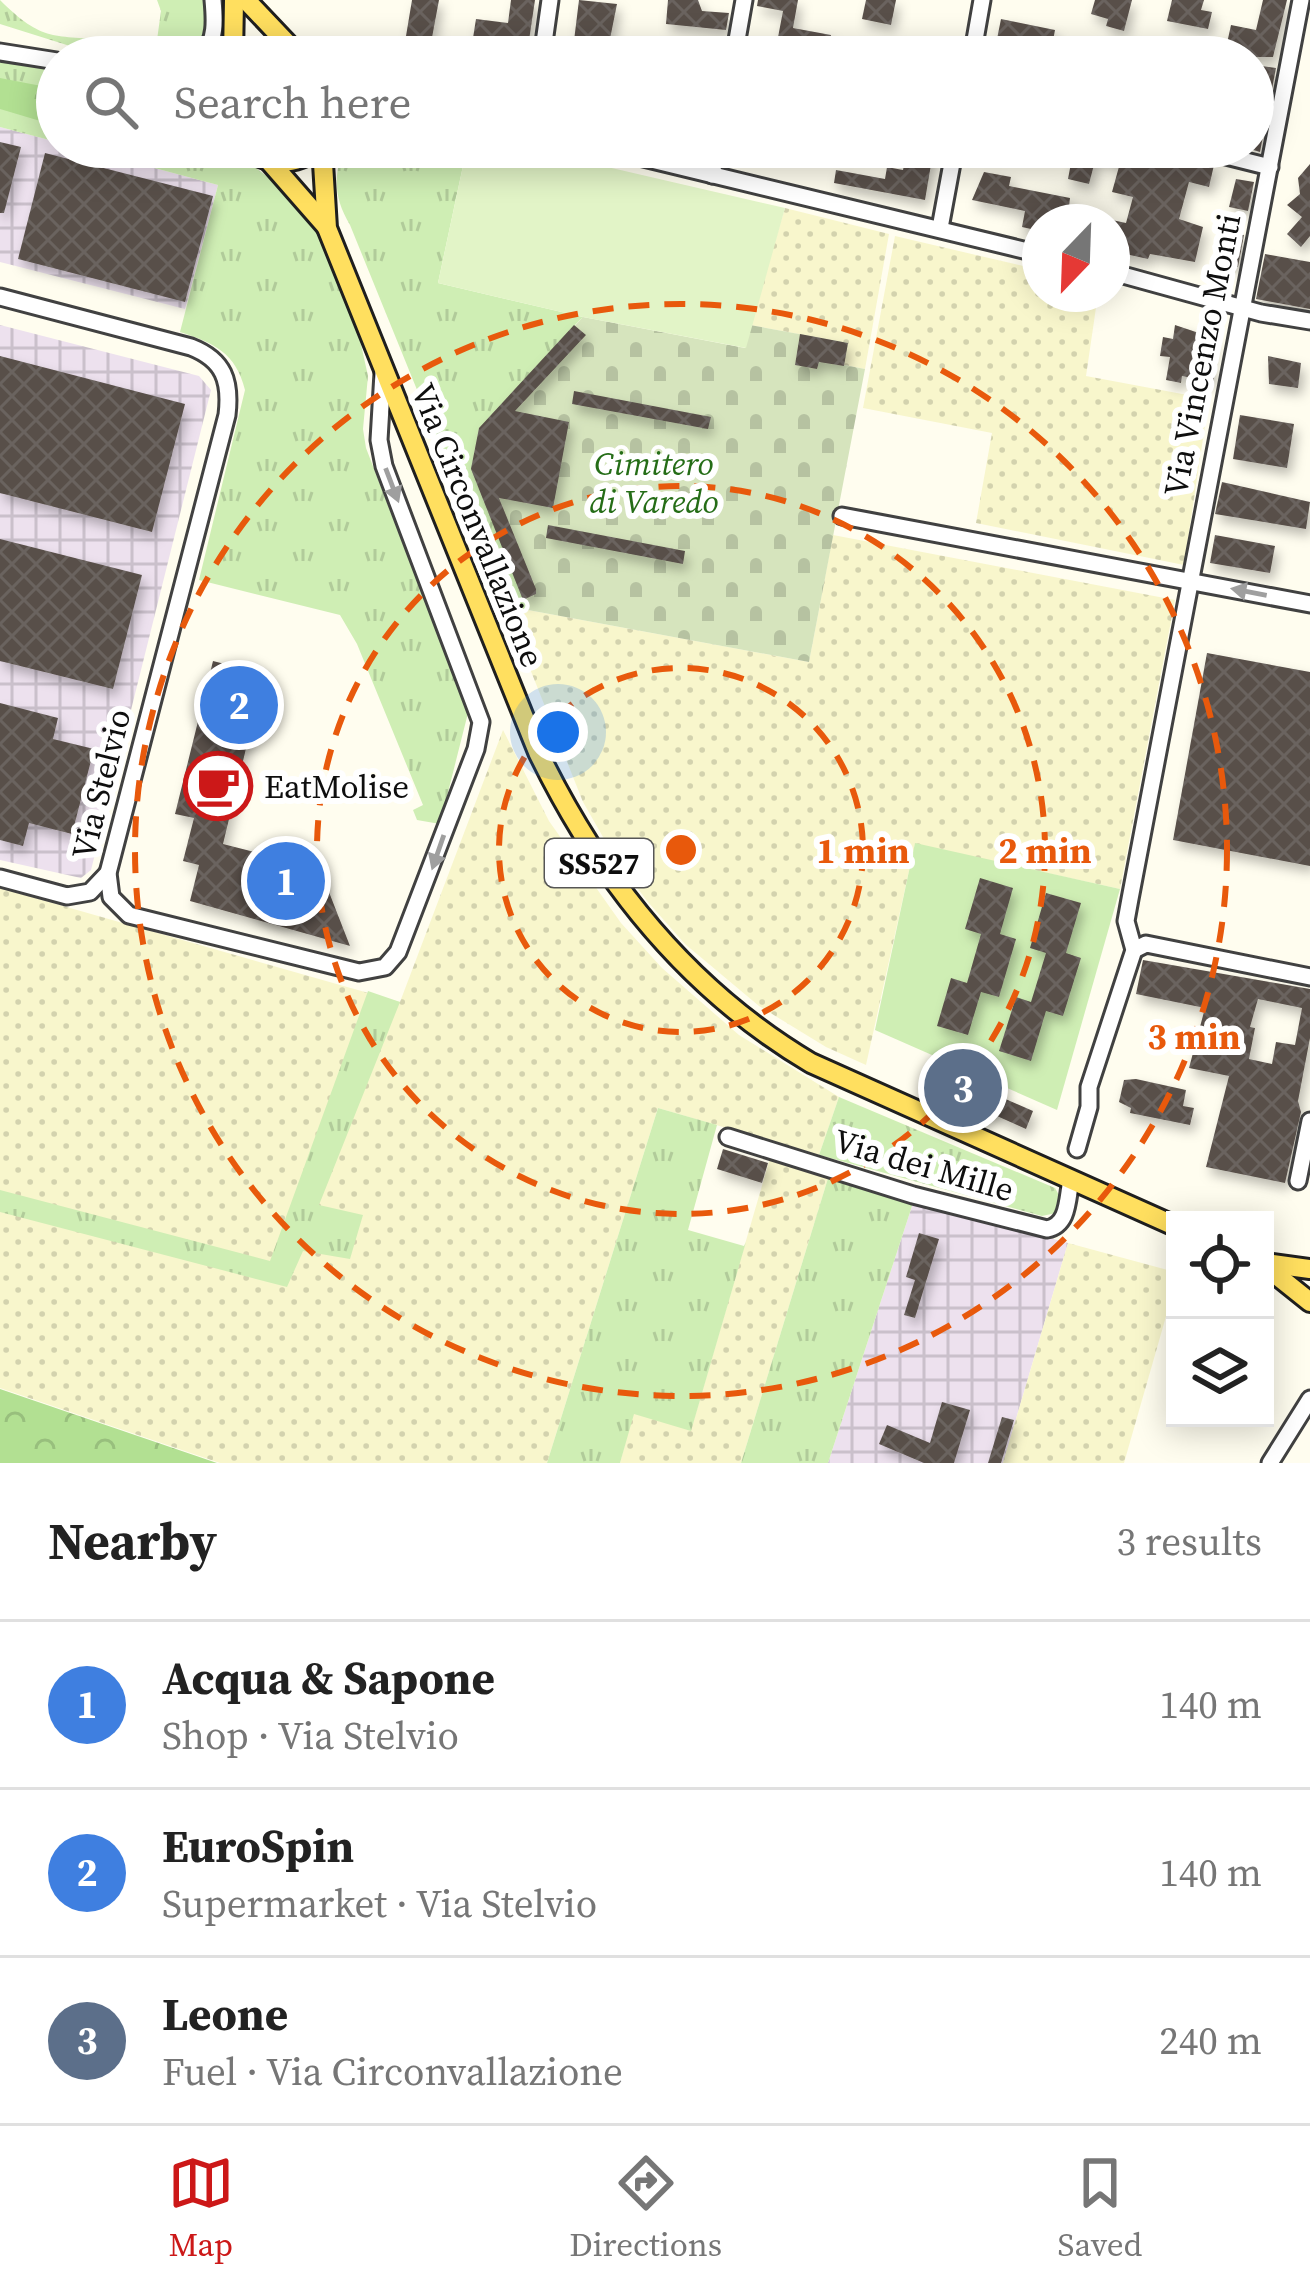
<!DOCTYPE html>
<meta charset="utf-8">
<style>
body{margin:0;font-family:"Source Serif 4",serif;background:#f6f6f6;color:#222}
.controls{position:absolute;right:36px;bottom:36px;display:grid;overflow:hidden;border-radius:0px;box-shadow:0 6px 30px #0003}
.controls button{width:108px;height:108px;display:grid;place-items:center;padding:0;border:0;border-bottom:3px solid #e0e0e0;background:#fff;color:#222;font:60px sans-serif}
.compass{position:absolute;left:1022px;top:204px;width:108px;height:108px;border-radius:50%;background:#fff;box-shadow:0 6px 30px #0003;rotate:203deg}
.you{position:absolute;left:558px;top:732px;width:42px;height:42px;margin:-30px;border:9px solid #fff;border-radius:50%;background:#1a73e8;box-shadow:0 0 0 18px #1a73e833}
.badge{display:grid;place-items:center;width:78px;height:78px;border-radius:50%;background:#cc1818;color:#fff;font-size:39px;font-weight:700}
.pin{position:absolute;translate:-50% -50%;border:6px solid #fff;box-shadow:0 3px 12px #0006}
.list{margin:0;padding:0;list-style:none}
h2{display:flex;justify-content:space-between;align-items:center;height:156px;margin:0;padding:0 48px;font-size:51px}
h2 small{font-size:39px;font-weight:400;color:#767676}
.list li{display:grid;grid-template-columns:78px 1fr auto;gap:36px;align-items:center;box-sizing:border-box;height:168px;padding:0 48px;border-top:3px solid #e0e0e0}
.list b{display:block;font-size:45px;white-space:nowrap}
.list p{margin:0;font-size:39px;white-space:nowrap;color:#767676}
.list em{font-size:39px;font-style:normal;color:#767676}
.icon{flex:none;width:66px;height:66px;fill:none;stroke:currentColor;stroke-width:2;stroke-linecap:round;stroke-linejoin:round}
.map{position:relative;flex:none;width:1310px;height:1463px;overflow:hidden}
.search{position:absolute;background:#fff;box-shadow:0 6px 30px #0003;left:36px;right:36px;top:36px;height:132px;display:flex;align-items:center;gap:30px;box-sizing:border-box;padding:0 42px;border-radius:66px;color:#767676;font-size:45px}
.sheet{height:660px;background:#fff}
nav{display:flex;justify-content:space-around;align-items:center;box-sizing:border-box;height:168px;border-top:3px solid #e0e0e0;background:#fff;font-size:33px;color:#767676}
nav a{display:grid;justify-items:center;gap:6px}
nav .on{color:#cc1818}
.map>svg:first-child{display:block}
.industrial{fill:url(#industrial-grid)}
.farmland{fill:url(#farmland-dots)}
.grass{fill:url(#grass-tufts)}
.forest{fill:url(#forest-crowns)}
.cemetery{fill:url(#cemetery-stones)}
.garden{fill:#cfeeb4}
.pitch{fill:#e2f4c7}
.building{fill:url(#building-cross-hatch);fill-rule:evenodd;filter:url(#shadow)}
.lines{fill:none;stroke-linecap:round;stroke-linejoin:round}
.minor-casing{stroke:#414141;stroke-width:21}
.major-casing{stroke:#1f1f1f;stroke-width:24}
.minor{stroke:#fff;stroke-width:15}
.major{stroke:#ffdf5f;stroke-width:18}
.oneway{fill:#9f9f9f}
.ring{fill:none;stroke:#e8590c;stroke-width:6;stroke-dasharray:21 15}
.labels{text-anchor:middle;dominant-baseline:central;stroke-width:12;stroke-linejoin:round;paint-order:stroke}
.shield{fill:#fff;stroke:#565656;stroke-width:3}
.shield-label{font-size:30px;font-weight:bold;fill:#0e0e0e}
.street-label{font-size:33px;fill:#0e0e0e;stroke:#fff}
.park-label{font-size:33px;font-style:italic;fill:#256d17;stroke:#fff}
.poi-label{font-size:33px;fill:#0e0e0e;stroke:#fff;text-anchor:start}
.centre{fill:#e8590c;stroke:#fff;stroke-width:6}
.ring-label{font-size:36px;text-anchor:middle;font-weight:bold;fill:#e8590c;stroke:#fff;stroke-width:12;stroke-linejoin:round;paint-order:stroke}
</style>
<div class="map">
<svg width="1310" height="1463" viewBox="0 0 1310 1463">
<defs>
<pattern id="industrial-grid" width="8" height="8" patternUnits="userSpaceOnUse" patternTransform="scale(3)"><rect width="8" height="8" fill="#ede1ee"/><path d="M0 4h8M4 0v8" fill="none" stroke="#cac0cb"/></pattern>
<pattern id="farmland-dots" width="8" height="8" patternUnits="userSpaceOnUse" patternTransform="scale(3)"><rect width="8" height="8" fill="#f8f6cc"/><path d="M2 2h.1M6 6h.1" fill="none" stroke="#d3d2ae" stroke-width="1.8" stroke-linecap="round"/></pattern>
<pattern id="grass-tufts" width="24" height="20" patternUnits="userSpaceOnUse" patternTransform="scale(3)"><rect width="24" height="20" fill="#cfeeb4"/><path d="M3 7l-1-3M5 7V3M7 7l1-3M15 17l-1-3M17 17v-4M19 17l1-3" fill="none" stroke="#b1cb9a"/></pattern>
<pattern id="forest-crowns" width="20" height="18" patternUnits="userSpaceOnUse" patternTransform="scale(3)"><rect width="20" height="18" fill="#b2e092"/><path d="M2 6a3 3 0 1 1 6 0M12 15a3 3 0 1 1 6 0" fill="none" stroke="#98bf7d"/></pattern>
<pattern id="cemetery-stones" width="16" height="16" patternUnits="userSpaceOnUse" patternTransform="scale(3)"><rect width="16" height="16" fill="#d6e4bd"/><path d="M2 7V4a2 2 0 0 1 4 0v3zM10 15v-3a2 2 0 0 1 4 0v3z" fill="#b6c2a1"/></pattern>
<pattern id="building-cross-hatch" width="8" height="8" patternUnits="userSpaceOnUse" patternTransform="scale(3)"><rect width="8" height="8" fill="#584f49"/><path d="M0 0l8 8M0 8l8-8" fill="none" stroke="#6b645f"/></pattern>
<filter id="shadow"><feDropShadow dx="4" dy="7" stdDeviation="6" flood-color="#0004"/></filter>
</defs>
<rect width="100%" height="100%" fill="#fffdef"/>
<g class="industrial">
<path d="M0,127L57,142V147H76L218,185L185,309L0,262Z"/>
<path d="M0,325L199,376L211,390L91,870L81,878L0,860Z"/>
<path d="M914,1200L1068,1243L1003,1463H828Z"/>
</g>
<g class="farmland">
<path d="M785,208L889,234L865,369L844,365L847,343L750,325Z"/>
<path d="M895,236L1040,270V294H1098L1086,376L1209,399L1184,565L976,523L992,433L863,408Z"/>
<path d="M833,535L1175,600L1120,889L915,844L866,1065L826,1047L759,1006L685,944L647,901L615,858L583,802L509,616L528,610L809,662Z"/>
<path d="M503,730L549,821L621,923L662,968L739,1035L839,1097L819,1155L658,1108L547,1463H220L0,1388V888L400,1002Z"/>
<path d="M770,1158L829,1175L741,1463H620L633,1413L691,1430Z"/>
<path d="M1068,1243L1175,1272V1285L1124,1463H1003Z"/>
</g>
<g class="grass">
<path d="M0,0C43,43 54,35 111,40L112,52L145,55L147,45L157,40L161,11L157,0H205L208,29L194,57H105L0,24Z"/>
<path d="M0,60L57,69V142L0,127Z"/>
<path d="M76,147H229L278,185L318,231L356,322L368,376L363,429L366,448L468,713L440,824L417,820L413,810L423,805L357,644L340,615L199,580L245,390C236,353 214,343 180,332L218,185Z"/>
<path d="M344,147H467L438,283L583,317L574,326L524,599L528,610L509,616L350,225C334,198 333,177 344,147Z"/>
<path d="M368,991L400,1002L319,1205L363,1215L350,1259L303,1251L287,1287L0,1212V1190L270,1261Z"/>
<path d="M839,1097L1055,1188L1060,1197L1056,1213L1042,1216L819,1155Z"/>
<path d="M658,1108L717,1125L688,1230L744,1246L746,1242L691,1431L634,1414L620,1463H547Z"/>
<path d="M829,1175L914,1200L828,1463H741Z"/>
</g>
<g class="forest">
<path d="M0,78L57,89V126L0,109Z"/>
<path d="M0,1389L217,1463H0Z"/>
</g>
<path class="cemetery" d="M583,317L745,348L750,325L848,343L844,365L865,369L809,662L528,610L471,469L479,428Z"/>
<path class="garden" d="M915,843L1120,889L1057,1110L875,1030Z"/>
<path class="pitch" d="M467,147H521L785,208L746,348L583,317L438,283Z"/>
<g class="building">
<path d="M412,0H439L431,43H436L433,57L403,54Z"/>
<path d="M511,0H535L527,54L505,51L506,43L473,38L476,19L508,23Z"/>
<path d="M579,0L617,4L608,49L601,48L600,57H572Z"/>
<path d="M668,0H698L702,11L729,13L726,30L666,24Z"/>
<path d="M758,0H798L793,28L831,35L827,57L775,53L783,11L757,6Z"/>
<path d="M866,0H896L891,25L862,19Z"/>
<path d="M1095,0H1132L1124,31L1106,26L1108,19L1091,14Z"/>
<path d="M1172,0H1204L1201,10L1212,12L1208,29L1167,21Z"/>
<path d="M1263,0H1287L1273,57H1224L1231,25L1256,30Z"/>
<path d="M1001,19L1055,30L1052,46L1030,42L1029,50L996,44Z"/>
<path d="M1262,66L1276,68L1260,152L1253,150V115Z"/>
<path d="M0,142L21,147L4,213H0Z"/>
<path d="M908,147H934L925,200L834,183L836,170L885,179L887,167L903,170Z"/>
<path d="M1074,147H1136L1214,165L1209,187L1189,182L1179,219L1203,227L1195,262L1150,254L1148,259L1112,251V220L1126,223L1133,197L1112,192L1120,163L1096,157L1089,184L1068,179Z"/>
<path d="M45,153L213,196L185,302L18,259Z"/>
<path d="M1310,164V236L1301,247L1287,234L1302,217L1287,205L1300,194L1298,178Z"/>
<path d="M984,172L1011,177L1009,186L1070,198L1069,207L1079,209L1076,222H1040V231L1022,227L1025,211L972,200Z"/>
<path d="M1236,179L1254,182L1248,211L1229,207Z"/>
<path d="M1224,231L1244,235L1238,267L1218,263Z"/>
<path d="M1265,254L1310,262V309L1256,299Z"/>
<path d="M574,325L586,335L515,411L569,422L553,508L499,498L536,589V594L523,600L471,469L479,428Z"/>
<path d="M1175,325L1214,338L1208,368L1215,369L1213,382L1182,376L1181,383L1166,380L1170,357L1160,356L1163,337L1173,339Z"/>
<path d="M800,334L848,343L844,366L819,362L817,369L795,365Z"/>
<path d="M0,356L185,404L152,532L0,493Z"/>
<path d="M1268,356L1301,363L1298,388L1269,384Z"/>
<path d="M574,391L711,417L708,429L572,404Z"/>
<path d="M1240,415L1294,424L1287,468L1233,459Z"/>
<path d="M1222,482L1310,502L1306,529L1215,514Z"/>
<path d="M548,525L685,551L683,564L546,538Z"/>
<path d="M1215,535L1275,546L1270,573L1210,563Z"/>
<path d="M0,539L142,575L113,689L0,661Z"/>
<path d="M1207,653L1310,672V866L1173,840Z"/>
<path d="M213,661L264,674L223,844L320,869L350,946L190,901L199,865L183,861L194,818L175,814Z"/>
<path d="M0,703L58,718L53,739L94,749L72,834L29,823L23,846L0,840Z"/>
<path d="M980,878L1013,888L1000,934L1016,939L999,997L981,992L968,1035L937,1026L951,978L967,983L981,934L965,929Z"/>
<path d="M1046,893L1081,903L1066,953L1081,958L1063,1016L1046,1011L1031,1061L999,1051L1016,997L1031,1002L1046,953L1030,948Z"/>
<path d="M1143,960L1310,989V1038L1298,1101L1301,1112L1285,1183L1206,1167L1229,1076L1189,1068L1205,1008L1136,994ZM1258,999L1302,1008L1295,1045L1276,1042L1272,1064L1249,1059L1255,1028L1250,1027Z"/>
<path d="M948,1074L1033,1111L1026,1129L941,1091Z"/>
<path d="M1136,1079L1186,1090L1183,1106L1194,1108L1190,1125L1130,1113L1131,1108L1119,1102L1124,1080Z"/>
<path d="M723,1149L768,1163L762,1183L717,1169Z"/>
<path d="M919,1233L939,1239L915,1318L904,1315L915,1280L906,1277Z"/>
<path d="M942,1402L970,1410L954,1463H924L879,1444L887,1425L930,1443Z"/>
<path d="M1002,1417L1014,1420L1001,1463H988Z"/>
</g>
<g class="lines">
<g class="minor-casing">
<g id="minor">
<path d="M0,52L57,61"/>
<path d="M203,57C216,38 215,22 213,0"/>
<path d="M542,57L550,0"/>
<path d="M734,57L744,0"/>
<path d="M972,57L982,0"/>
<path d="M598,147L1040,254"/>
<path d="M1190,147L1270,167"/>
<path d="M712,175L717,147"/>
<path d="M940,228L955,147"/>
<path d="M1112,272L1261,313L1310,321"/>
<path d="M0,297L191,347C224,360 231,381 227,415L108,873L111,897L129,915L359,972L385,967L398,952L476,749L481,722L384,466L379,440L383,373"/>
<path d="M842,516L1310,604"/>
<path d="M0,878L67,896L90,892L108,873"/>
<path d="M1134,950L1146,944L1310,977"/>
<path d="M728,1137L913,1195L1047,1229C1069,1225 1067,1199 1071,1180"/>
<path d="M1077,1149L1089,1107V1087L1134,950L1126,921L1130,899L1301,0"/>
<path d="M1298,1181L1310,1121"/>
<path d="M1270,1463L1310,1399"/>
</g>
</g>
<g class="major-casing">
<g id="major">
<path d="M246,0L300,57"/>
<path d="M233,57L234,0"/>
<path d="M263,57L282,54L301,57"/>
<path d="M243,147C269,167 295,166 321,147"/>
<path d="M322,147L327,228L538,752C600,880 688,990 811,1063L1175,1226"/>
<path d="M270,162L326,226"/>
<path d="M1265,1263L1310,1269"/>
<path d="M1265,1266L1310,1302"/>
</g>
</g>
<use href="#minor" class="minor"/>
<use href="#major" class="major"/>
</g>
<defs><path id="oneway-solid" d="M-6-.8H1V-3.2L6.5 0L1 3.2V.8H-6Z" transform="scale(3)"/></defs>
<g class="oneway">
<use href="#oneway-solid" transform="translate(392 485) rotate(69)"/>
<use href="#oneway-solid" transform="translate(1249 592) rotate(-169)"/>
<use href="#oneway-solid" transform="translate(438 852) rotate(109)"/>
</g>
<g class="ring">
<circle cx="681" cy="850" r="182"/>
<circle cx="681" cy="850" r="364"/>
<circle cx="681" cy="850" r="546"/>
</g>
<defs>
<g id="cafe-ring" transform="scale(3.45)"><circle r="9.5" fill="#fff" stroke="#cc1818" stroke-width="1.5"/><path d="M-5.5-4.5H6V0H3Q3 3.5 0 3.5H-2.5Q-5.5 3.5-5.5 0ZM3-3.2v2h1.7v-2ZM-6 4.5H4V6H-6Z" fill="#cc1818"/></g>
</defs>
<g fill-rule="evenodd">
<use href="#cafe-ring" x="218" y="786"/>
</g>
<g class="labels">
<rect class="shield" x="545" y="839" width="108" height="48" rx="9"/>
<g class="shield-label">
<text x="599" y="863">SS527</text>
</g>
<g class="street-label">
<text transform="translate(1202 355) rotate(-79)">Via Vincenzo Monti</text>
<text transform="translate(478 525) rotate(68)">Via Circonvallazione</text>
<text transform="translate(101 784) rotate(-76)">Via Stelvio</text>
<text transform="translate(924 1165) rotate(16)">Via dei Mille</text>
</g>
<g class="park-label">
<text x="654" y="463">Cimitero<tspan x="654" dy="38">di Varedo</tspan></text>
</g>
<g class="poi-label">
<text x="264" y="786">EatMolise</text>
</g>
</g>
<circle cx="681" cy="850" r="18" class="centre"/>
<g class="ring-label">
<text x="863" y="863">1 min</text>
<text x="1045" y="863">2 min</text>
<text x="1194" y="1049">3 min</text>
</g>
</svg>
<div class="controls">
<button><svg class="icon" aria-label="locate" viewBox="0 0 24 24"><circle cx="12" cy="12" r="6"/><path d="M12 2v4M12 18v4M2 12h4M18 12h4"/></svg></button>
<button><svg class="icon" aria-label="layers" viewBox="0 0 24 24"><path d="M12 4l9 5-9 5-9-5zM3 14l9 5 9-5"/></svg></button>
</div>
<svg class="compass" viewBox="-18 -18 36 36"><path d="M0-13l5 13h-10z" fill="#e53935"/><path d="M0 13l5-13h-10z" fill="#767676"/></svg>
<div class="you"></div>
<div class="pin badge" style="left:286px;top:881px;background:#3f7fe0">1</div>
<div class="pin badge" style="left:239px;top:705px;background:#3f7fe0">2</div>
<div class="pin badge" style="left:963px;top:1088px;background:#5c6f8a">3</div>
<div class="search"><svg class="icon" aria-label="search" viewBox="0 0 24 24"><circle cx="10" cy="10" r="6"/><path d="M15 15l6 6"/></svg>Search here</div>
</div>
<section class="sheet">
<h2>Nearby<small>3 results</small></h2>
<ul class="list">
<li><span class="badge" style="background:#3f7fe0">1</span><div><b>Acqua &amp; Sapone</b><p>Shop · Via Stelvio</p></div><em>140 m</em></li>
<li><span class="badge" style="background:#3f7fe0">2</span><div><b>EuroSpin</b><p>Supermarket · Via Stelvio</p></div><em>140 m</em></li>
<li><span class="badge" style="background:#5c6f8a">3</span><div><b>Leone</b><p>Fuel · Via Circonvallazione</p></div><em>240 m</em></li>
</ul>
</section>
<nav>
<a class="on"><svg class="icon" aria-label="map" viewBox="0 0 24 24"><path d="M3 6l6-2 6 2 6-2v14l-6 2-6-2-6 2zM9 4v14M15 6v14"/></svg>Map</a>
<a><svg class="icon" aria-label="directions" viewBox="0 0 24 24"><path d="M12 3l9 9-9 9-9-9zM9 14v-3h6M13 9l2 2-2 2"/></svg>Directions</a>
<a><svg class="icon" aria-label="saved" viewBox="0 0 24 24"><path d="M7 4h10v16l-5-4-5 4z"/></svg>Saved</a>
</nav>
